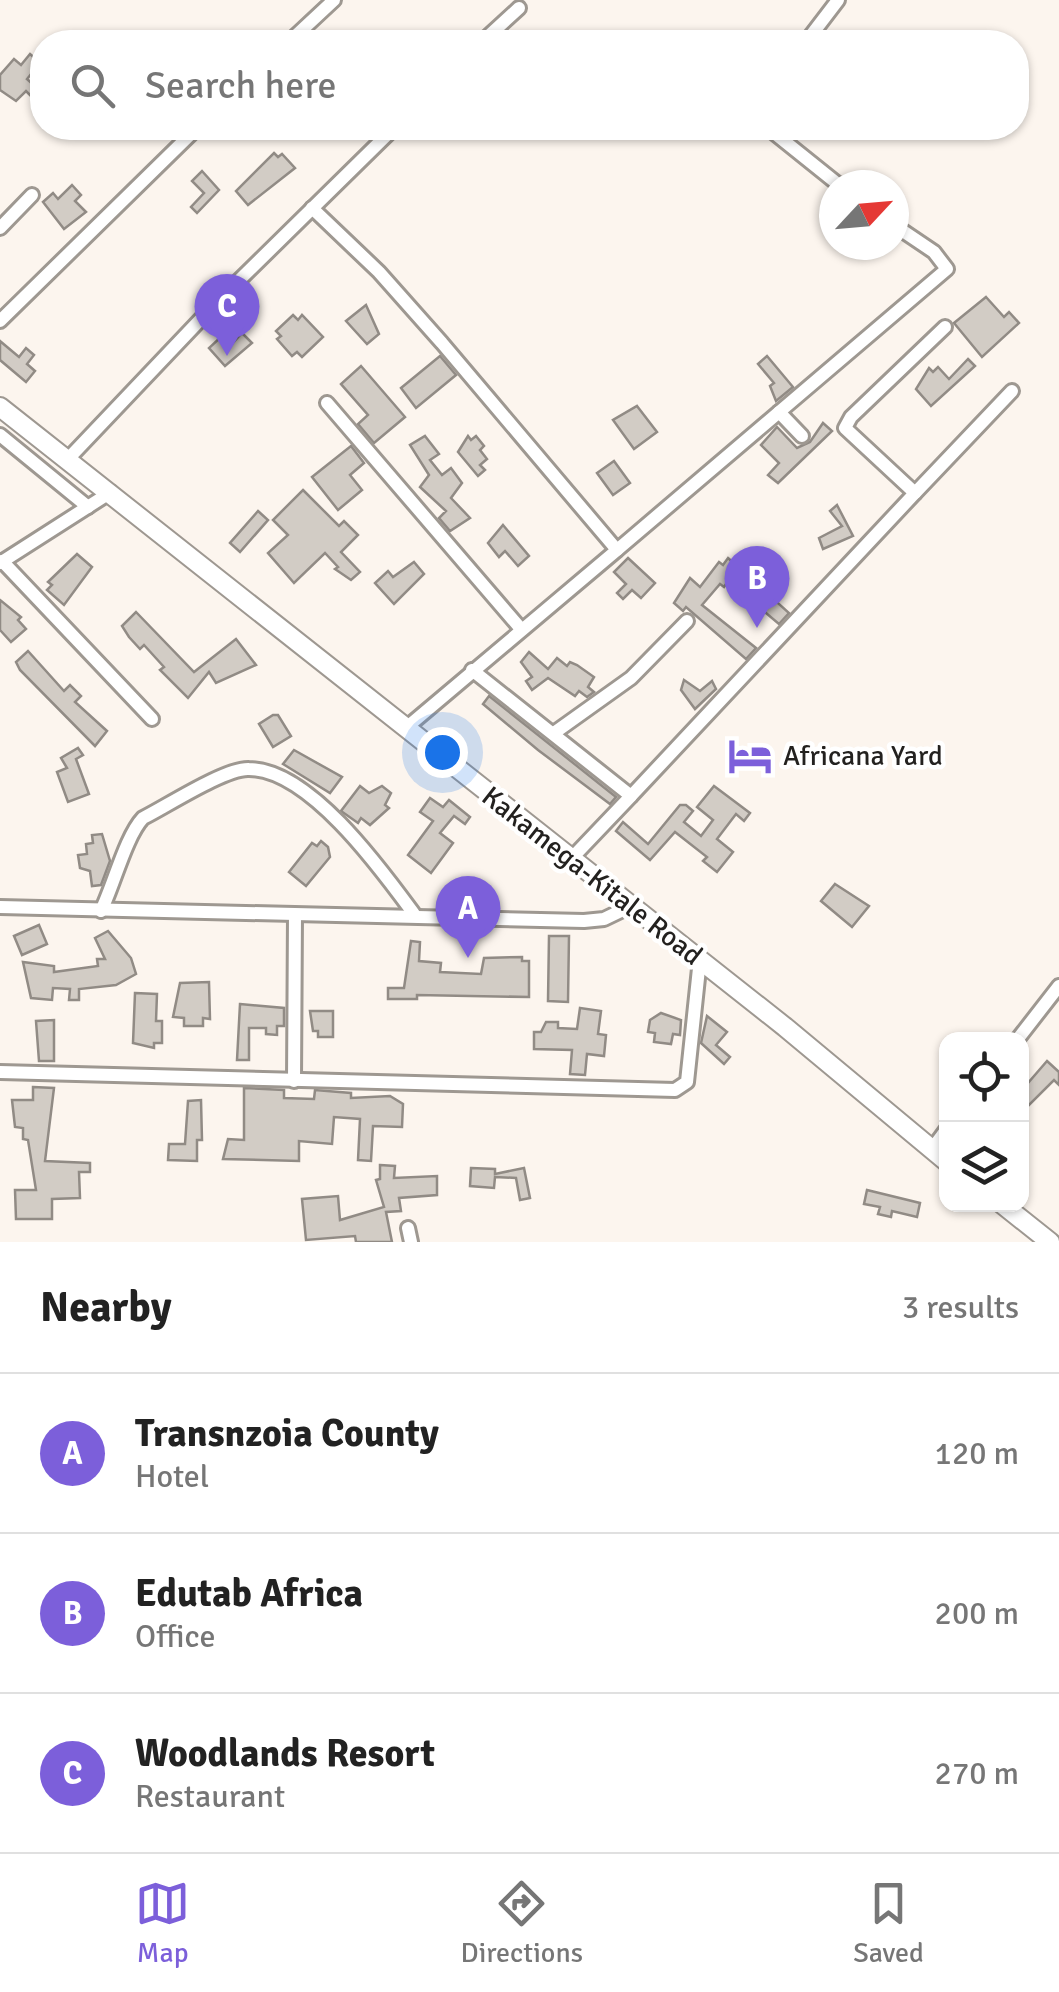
<!DOCTYPE html>
<style>
body{margin:0;font-family:Signika,sans-serif;background:#f2f2f2;color:#222}
.controls{position:absolute;right:30px;bottom:30px;display:grid;overflow:hidden;border-radius:20px;box-shadow:0 2px 8px #0004}
.controls button{width:90px;height:90px;display:grid;place-items:center;padding:0;border:0;border-bottom:2px solid #e0e0e0;background:#fff;color:#222;font:50px sans-serif}
.compass{position:absolute;left:819px;top:170px;width:90px;height:90px;border-radius:50%;background:#fff;box-shadow:0 2px 8px #0004;rotate:64deg}
.you{position:absolute;left:442px;top:752px;width:35px;height:35px;margin:-25px;border:8px solid #fff;border-radius:50%;background:#1a73e8;box-shadow:0 0 0 15px #1a73e833}
.badge{display:grid;place-items:center;width:65px;height:65px;border-radius:50%;background:#7c5fda;color:#fff;font-size:32px;font-weight:700}
.pin{position:absolute;translate:-50% -82px;filter:drop-shadow(0 2px 5px #0008)}
.pin::after{content:'';position:absolute;top:52px;width:35px;height:30px;background:inherit;clip-path:polygon(0 0,100% 0,50% 100%)}
.list{margin:0;padding:0;list-style:none}
h2{display:flex;justify-content:space-between;align-items:center;height:130px;margin:0;padding:0 40px;font-size:42px}
h2 small{font-size:32px;font-weight:400;color:#767676}
.list li{display:grid;grid-template-columns:65px 1fr auto;gap:30px;align-items:center;box-sizing:border-box;height:160px;padding:0 40px;border-top:2px solid #e0e0e0}
.list b{display:block;font-size:38px;white-space:nowrap}
.list p{margin:0;font-size:32px;white-space:nowrap;color:#767676}
.list em{font-size:32px;font-style:normal;color:#767676}
.icon{flex:none;width:55px;height:55px;fill:none;stroke:currentColor;stroke-width:2;stroke-linecap:round;stroke-linejoin:round}
.map{position:relative;flex:none;width:1059px;height:1242px;overflow:hidden}
.search{position:absolute;background:#fff;box-shadow:0 2px 8px #0004;left:30px;right:30px;top:30px;height:110px;display:flex;align-items:center;gap:25px;box-sizing:border-box;padding:0 35px;border-radius:40px;color:#767676;font-size:38px}
.sheet{height:610px;background:#fff}
nav{display:flex;justify-content:space-around;align-items:center;box-sizing:border-box;height:140px;border-top:2px solid #e0e0e0;background:#fff;font-size:28px;color:#767676}
nav a{display:grid;justify-items:center;gap:5px}
nav .on{color:#7c5fda}
.map>svg:first-child{display:block}
.building{fill:#d2ccc5;stroke:#918b85;stroke-width:2.5}
.lines{fill:none;stroke-linecap:round;stroke-linejoin:round}
.minor-casing{stroke:#9e9891;stroke-width:18}
.highway-casing{stroke:#9e9891;stroke-width:22}
.minor{stroke:#fff;stroke-width:12}
.highway{stroke:#fff;stroke-width:18}
.labels{text-anchor:middle;dominant-baseline:central;stroke-width:9;stroke-linejoin:round;paint-order:stroke}
.poi-label{font-size:28px;fill:#23211f;stroke:#fff;text-anchor:start}
.street-label{font-size:28px;fill:#23211f;stroke:#fff}
</style>
<div class="map">
<svg width="1059" height="1242" viewBox="0 0 1059 1242">
<rect width="100%" height="100%" fill="#fcf5ee"/>
<g class="building">
<path d="M30,54L40,63L27,79L37,88L31,96L26,91L16,101L0,90V75L14,59L21,65Z"/>
<path d="M274,153L278,157L282,154L295,168L248,205L236,191Z"/>
<path d="M202,171L219,190L197,213L191,207L204,193L192,181Z"/>
<path d="M72,185L81,195L75,201L86,212L64,229L43,202L53,193L58,199Z"/>
<path d="M986,297L1004,317L1009,312L1019,323L982,357L954,323Z"/>
<path d="M366,305L379,334L367,344L346,321Z"/>
<path d="M293,315L298,320L302,315L323,337L302,357L297,352L292,356L277,339L281,336L276,331Z"/>
<path d="M242,333L252,343L225,366L209,348L222,336L231,345Z"/>
<path d="M0,341L19,357L26,348L34,355L27,364L35,371L26,382L0,360Z"/>
<path d="M440,356L456,375L416,408L401,388Z"/>
<path d="M767,356L793,387L776,401L770,386L774,383L758,364Z"/>
<path d="M968,359L975,366L931,406L916,389L929,368L933,372L938,367L949,379Z"/>
<path d="M361,366L405,417L374,443L358,424L368,415L341,384Z"/>
<path d="M637,406L657,432L634,449L613,420Z"/>
<path d="M823,423L832,431L778,483L768,475L779,463L761,445L777,427L797,448L810,442Z"/>
<path d="M425,436L439,454L430,460L442,475L451,468L462,483L451,498L470,518L450,531L439,518L446,511L420,487L429,475L410,445Z"/>
<path d="M468,436L471,440L476,436L484,446L480,450L487,459L480,465L485,470L478,476L458,452Z"/>
<path d="M351,446L364,463L350,475L362,490L338,510L312,477Z"/>
<path d="M614,461L630,483L613,495L597,473Z"/>
<path d="M303,490L339,526L344,521L358,535L341,552L360,572L351,580L335,569L338,567L325,553L294,583L268,553L288,535L273,520Z"/>
<path d="M837,505L853,536L823,549L819,538L842,526L830,511Z"/>
<path d="M258,511L268,520L240,552L230,543Z"/>
<path d="M503,525L529,556L518,566L505,551L499,557L488,543Z"/>
<path d="M77,554L92,567L64,605L47,590L52,585L48,582Z"/>
<path d="M628,558L655,583L641,598L632,590L623,599L617,593L626,584L614,572Z"/>
<path d="M728,558L789,613L779,624L728,581L724,587L720,584L702,605L756,648L746,659L686,607L683,611L674,603L690,578L700,587L719,562L723,565Z"/>
<path d="M414,562L424,574L394,604L375,583L388,571L393,577Z"/>
<path d="M0,600L21,617L18,620L26,629L11,642L0,630Z"/>
<path d="M136,612L194,672L236,639L256,665L216,683L209,672L188,698L160,670L164,667L144,645L140,649L129,637L122,626Z"/>
<path d="M28,651L64,691L70,685L81,696L75,702L107,731L95,746L20,670L16,662Z"/>
<path d="M529,652L548,669L557,658L567,666L570,662L577,665L594,677L588,687L594,692L587,697L579,691L575,696L548,678L532,690L526,681L532,677L521,662Z"/>
<path d="M684,680L700,691L712,681L716,689L695,709L681,690Z"/>
<path d="M489,696L616,797L610,804L538,750L483,704Z"/>
<path d="M273,715H278L291,736L273,747L259,724Z"/>
<path d="M78,748L83,755L76,759L89,794L68,802L57,772L67,768L61,758Z"/>
<path d="M294,750L342,777L330,793L283,764Z"/>
<path d="M360,786L369,793L382,786L391,793L385,805L389,808L370,825L361,818L358,823L341,811Z"/>
<path d="M714,786L750,813L744,821L736,814L717,839L733,852L717,872L703,861L707,857L675,832L650,860L616,831L623,822L648,844L680,805H686L693,811L684,822L701,836L713,820L697,807Z"/>
<path d="M430,798L443,807L449,800L470,817L465,824L454,816L440,833L453,843L431,873L408,855L433,821L420,812Z"/>
<path d="M102,834L110,861L101,885L92,886L90,871L80,868L78,855L87,854L86,844L93,843L92,835Z"/>
<path d="M321,841L328,847L330,857L306,886L289,872L312,843L317,846Z"/>
<path d="M835,884L869,906L852,927L821,901Z"/>
<path d="M39,925L47,944L22,955L14,936Z"/>
<path d="M108,931L131,958L136,974L116,985L79,989V1000H69L70,989L53,988L52,1000L31,998L23,962L54,966V972L98,966L97,959H105L95,938Z"/>
<path d="M549,936H569L568,1002L548,1001Z"/>
<path d="M411,941L420,942L419,961L441,963L440,972L481,974L484,958L522,957V961H529V997L417,995V999H388V988H404Z"/>
<path d="M209,982L210,1019L203,1018V1026H184V1018L173,1017L180,983Z"/>
<path d="M135,993L157,994L156,1021H162V1043H154V1048L133,1043Z"/>
<path d="M240,1004L284,1008V1026H277V1035L266,1034V1028H249V1060H237Z"/>
<path d="M580,1008L601,1011L598,1034L606,1035L604,1056L587,1054L585,1075L570,1074L572,1050L534,1049V1032H541L546,1022H558V1028L577,1029Z"/>
<path d="M310,1011H333V1037H318V1031H313Z"/>
<path d="M661,1013L681,1020L680,1035L673,1034L671,1044L654,1042L655,1033L648,1032L650,1020Z"/>
<path d="M707,1016L727,1032L716,1045L730,1057L724,1064L701,1043Z"/>
<path d="M54,1020V1061H39L36,1021Z"/>
<path d="M1047,1061L1059,1072V1085L1054,1080L1022,1112V1090Z"/>
<path d="M33,1087L54,1088L45,1161L90,1163V1172H79L80,1198L52,1199V1219H16L15,1190H36L28,1140L23,1139V1128L15,1127L12,1100H33Z"/>
<path d="M244,1088L284,1090V1098L314,1099L315,1090L351,1093V1098L390,1096L403,1104L402,1127L373,1126L371,1161L358,1160L360,1119L334,1117L332,1144L299,1141V1161L223,1159L228,1139L244,1140Z"/>
<path d="M201,1100L202,1140H197V1161L168,1160L169,1144H185L188,1101Z"/>
<path d="M380,1165L395,1166L394,1178L437,1176V1195L399,1198L401,1211L386,1212L392,1242H356L355,1236L306,1240L302,1199L338,1196L340,1220L384,1207L376,1180L380,1179Z"/>
<path d="M471,1168L495,1169V1174L524,1168L530,1198L520,1200L516,1178L495,1177L494,1188L470,1186Z"/>
<path d="M867,1190L920,1203L917,1217L892,1211L891,1217L878,1214L880,1207L864,1204Z"/>
</g>
<g class="lines">
<g class="minor-casing">
<g id="minor">
<path d="M289,42L334,0"/>
<path d="M482,42L519,8"/>
<path d="M806,42L838,0"/>
<path d="M768,128L839,185"/>
<path d="M312,208L379,272L442,343L617,550L406,728"/>
<path d="M0,228L32,195"/>
<path d="M0,321L197,128"/>
<path d="M327,403L521,629"/>
<path d="M779,412L802,436"/>
<path d="M0,435L88,507"/>
<path d="M68,459L218,301L394,128"/>
<path d="M915,493L1012,391"/>
<path d="M617,550L947,269L934,252L894,225"/>
<path d="M2,561L152,719"/>
<path d="M0,563L111,492"/>
<path d="M472,670L631,796L915,493L845,428L851,417L945,327"/>
<path d="M554,733L631,678L687,621"/>
<path d="M571,859L631,796"/>
<path d="M0,907L584,921L604,919L631,906"/>
<path d="M101,911C114,884 126,836 143,818C167,806 225,768 249,769C309,769 381,869 414,914"/>
<path d="M1017,1040L1059,986"/>
<path d="M0,1072L675,1090L687,1082L700,959"/>
<path d="M294,1081L295,915"/>
<path d="M932,1149L946,1130"/>
<path d="M408,1228L411,1242"/>
</g>
</g>
<g class="highway-casing">
<g id="highway">
<path d="M0,407L785,1027L946,1161"/>
<path d="M1002,1204L1050,1242"/>
</g>
</g>
<use href="#minor" class="minor"/>
<use href="#highway" class="highway"/>
</g>
<defs>
<g id="hotel-bare" transform="scale(3.45)"><path d="M-6-4.5h1.5V1H6V5H4.5V3h-9V5H-6ZM-4 0a1.8 1.8 0 1 1 3.6 0ZM.5 0V-2.5h3Q6-2.5 6 0Z" fill="#7c5fda" stroke="#fff" stroke-width="2.5" paint-order="stroke"/></g>
</defs>
<g fill-rule="evenodd">
<use href="#hotel-bare" x="750" y="756"/>
</g>
<g class="labels">
<g class="poi-label">
<text x="783" y="756">Africana Yard</text>
</g>
<g class="street-label">
<text transform="translate(592 876) rotate(38)">Kakamega-Kitale Road</text>
</g>
</g>
</svg>
<div class="controls">
<button><svg class="icon" aria-label="locate" viewBox="0 0 24 24"><circle cx="12" cy="12" r="6"/><path d="M12 2v4M12 18v4M2 12h4M18 12h4"/></svg></button>
<button><svg class="icon" aria-label="layers" viewBox="0 0 24 24"><path d="M12 4l9 5-9 5-9-5zM3 14l9 5 9-5"/></svg></button>
</div>
<svg class="compass" viewBox="-18 -18 36 36"><path d="M0-13l5 13h-10z" fill="#e53935"/><path d="M0 13l5-13h-10z" fill="#767676"/></svg>
<div class="you"></div>
<div class="pin badge" style="left:468px;top:958px">A</div>
<div class="pin badge" style="left:757px;top:628px">B</div>
<div class="pin badge" style="left:227px;top:356px">C</div>
<div class="search"><svg class="icon" aria-label="search" viewBox="0 0 24 24"><circle cx="10" cy="10" r="6"/><path d="M15 15l6 6"/></svg>Search here</div>
</div>
<section class="sheet">
<h2>Nearby<small>3 results</small></h2>
<ul class="list">
<li><span class="badge">A</span><div><b>Transnzoia County</b><p>Hotel</p></div><em>120 m</em></li>
<li><span class="badge">B</span><div><b>Edutab Africa</b><p>Office</p></div><em>200 m</em></li>
<li><span class="badge">C</span><div><b>Woodlands Resort</b><p>Restaurant</p></div><em>270 m</em></li>
</ul>
</section>
<nav>
<a class="on"><svg class="icon" aria-label="map" viewBox="0 0 24 24"><path d="M3 6l6-2 6 2 6-2v14l-6 2-6-2-6 2zM9 4v14M15 6v14"/></svg>Map</a>
<a><svg class="icon" aria-label="directions" viewBox="0 0 24 24"><path d="M12 3l9 9-9 9-9-9zM9 14v-3h6M13 9l2 2-2 2"/></svg>Directions</a>
<a><svg class="icon" aria-label="saved" viewBox="0 0 24 24"><path d="M7 4h10v16l-5-4-5 4z"/></svg>Saved</a>
</nav>
